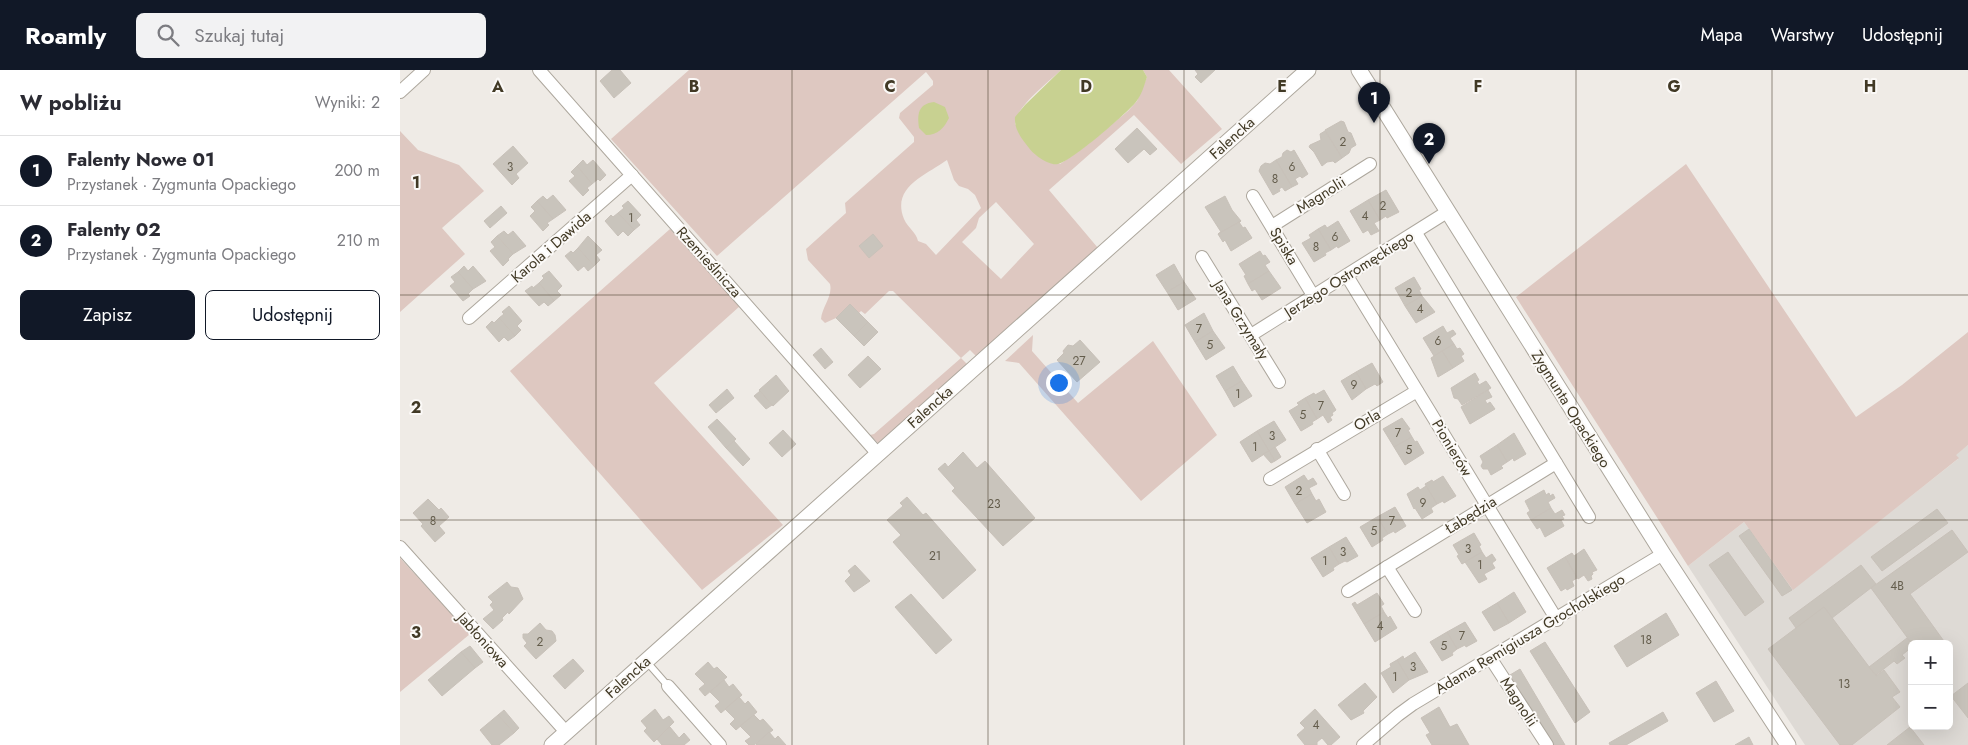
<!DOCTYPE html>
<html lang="pl">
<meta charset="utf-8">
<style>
body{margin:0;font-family:Jost,sans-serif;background:#f2f2f3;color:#2b2b33}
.controls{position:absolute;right:15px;bottom:15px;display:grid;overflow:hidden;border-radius:8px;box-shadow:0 5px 20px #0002}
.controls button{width:45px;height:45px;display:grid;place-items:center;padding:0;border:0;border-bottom:1px solid #e1e1e2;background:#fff;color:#2b2b33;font:25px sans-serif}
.you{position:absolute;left:658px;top:312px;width:18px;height:18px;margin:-12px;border:4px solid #fff;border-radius:50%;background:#1a73e8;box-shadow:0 0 0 8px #1a73e833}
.badge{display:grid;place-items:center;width:32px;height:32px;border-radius:50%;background:#111827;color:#fff;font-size:16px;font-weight:700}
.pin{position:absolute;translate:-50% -41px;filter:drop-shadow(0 1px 2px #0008)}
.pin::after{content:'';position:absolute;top:26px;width:18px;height:15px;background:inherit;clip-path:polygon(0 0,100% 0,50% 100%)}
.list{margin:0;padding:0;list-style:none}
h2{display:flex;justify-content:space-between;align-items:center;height:65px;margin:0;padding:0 20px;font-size:21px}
h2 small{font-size:16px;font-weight:400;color:#7c7c81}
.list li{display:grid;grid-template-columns:32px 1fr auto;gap:15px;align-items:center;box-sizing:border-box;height:70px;padding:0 20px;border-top:1px solid #e1e1e2}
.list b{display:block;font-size:19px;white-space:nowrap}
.list p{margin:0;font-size:16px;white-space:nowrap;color:#7c7c81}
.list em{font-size:16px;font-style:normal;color:#7c7c81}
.actions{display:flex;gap:10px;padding:15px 20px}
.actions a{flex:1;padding:11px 0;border:1px solid #111827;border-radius:8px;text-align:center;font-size:18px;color:#111827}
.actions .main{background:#111827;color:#fff}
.icon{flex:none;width:28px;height:28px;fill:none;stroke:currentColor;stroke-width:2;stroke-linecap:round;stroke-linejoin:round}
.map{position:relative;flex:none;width:1568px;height:675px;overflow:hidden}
header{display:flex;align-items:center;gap:30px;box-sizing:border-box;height:70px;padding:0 25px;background:#111827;color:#fff}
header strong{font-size:24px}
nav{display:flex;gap:28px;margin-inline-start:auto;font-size:18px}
.search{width:350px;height:45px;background:#f2f2f3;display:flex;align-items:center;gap:12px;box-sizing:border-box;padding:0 18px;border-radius:8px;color:#7c7c81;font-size:19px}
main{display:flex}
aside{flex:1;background:#fff}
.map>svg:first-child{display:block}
.built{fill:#dedad5;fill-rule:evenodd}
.green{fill:#dec8c1;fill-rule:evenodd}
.water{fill:#c8d191}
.building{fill:#c9c4bc;stroke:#c8c1b9}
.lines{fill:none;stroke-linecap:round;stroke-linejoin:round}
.service-casing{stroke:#ada79d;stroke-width:8}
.minor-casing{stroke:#ada79d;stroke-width:14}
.tertiary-casing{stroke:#ada79d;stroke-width:17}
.service{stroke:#fff;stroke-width:6}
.minor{stroke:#fff;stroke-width:12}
.tertiary{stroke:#fff;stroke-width:15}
.grid{fill:none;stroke:#413925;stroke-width:1;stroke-opacity:0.55}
.labels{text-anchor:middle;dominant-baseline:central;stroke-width:4;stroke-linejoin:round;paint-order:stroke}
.number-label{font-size:12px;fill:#635c4b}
.street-label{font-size:15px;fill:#413925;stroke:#fbf9f7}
.grid-label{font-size:16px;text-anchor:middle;font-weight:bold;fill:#413925;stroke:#fbf9f7;stroke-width:4;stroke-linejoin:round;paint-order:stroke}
</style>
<header>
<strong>Roamly</strong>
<div class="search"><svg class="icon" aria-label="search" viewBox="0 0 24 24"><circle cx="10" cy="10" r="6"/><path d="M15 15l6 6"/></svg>Szukaj tutaj</div>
<nav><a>Mapa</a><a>Warstwy</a><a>Udostępnij</a></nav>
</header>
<main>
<aside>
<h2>W pobliżu<small>Wyniki: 2</small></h2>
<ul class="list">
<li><span class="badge">1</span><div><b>Falenty Nowe 01</b><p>Przystanek · Zygmunta Opackiego</p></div><em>200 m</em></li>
<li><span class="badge">2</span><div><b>Falenty 02</b><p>Przystanek · Zygmunta Opackiego</p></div><em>210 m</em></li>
</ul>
<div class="actions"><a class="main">Zapisz</a><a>Udostępnij</a></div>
</aside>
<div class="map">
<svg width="1568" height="675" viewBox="0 0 1568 675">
<rect width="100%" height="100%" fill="#efebe6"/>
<path class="built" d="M1568,375V675H1405L1288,496L1344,452L1393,519L1558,389L1555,385ZM1512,574H1549V656H1512Z"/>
<g class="green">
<path d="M289,0H661C649,12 616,36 615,54L660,94L683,78L728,41L737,31L747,7L743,0H769L822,59L781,94L734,45L649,120L698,178L576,286L570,280L561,288L567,294L478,373L470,365L474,364L561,288L493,221H489L465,244L461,241L459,243L450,235L436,248L425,253L421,249C422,237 433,226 430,214L408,190L406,179L446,143L445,133L514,72V67L499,48L500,43L533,15V11L526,2L317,186L211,69ZM547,90L554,110L559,116L568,119L575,125L581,138L536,185L526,174L518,171C516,162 508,158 504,149C491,117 526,105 547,90ZM596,132L634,174L601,209L562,172L576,158L579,148Z"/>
<path d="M0,61L18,80L59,95L84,121L42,158L65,184L0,242Z"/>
<path d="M1286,94L1456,347L1502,315L1568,262V375L1556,385L1559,388L1393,520L1344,452L1288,496L1116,227Z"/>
<path d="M270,159L340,236L254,313L383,455L302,520L110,301Z"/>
<path d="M633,265L632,281L678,333L753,271L817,365L741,431L619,293L605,291Z"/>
<path d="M0,488L70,564L0,622Z"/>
</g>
<g class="water">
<path d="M661,0H743L747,7C744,16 742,24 736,32C726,44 672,91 658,94C649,96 634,85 629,78C622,69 614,60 615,47L625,35Z"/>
<path d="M534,32L545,37L549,48C544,58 538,65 526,65L519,58C517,44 518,34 534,32Z"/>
</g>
<g class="building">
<path d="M212,0H220L231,13L214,28L200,11Z"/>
<path d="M795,0H815L801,13L795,7L798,4Z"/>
<path d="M941,51L944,52L948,62L951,63L956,75L951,78L949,83L942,88L925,60Z"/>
<path d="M737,58L757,79L750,85L744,79L728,93L715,79Z"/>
<path d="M925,61L942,88L935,93L933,91L927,92L922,96L914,82L909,77L910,75L921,70L920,64Z"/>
<path d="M113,76L128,93L116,104L119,108L112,115L93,94Z"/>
<path d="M887,80L891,82L894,80L908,104L902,108L900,106L895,109L898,114L892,117L876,90L882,87L883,83Z"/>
<path d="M183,90L187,95L193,90L206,105L200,111L198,109L192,114L177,96Z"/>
<path d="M876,90L892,117L885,121L882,117L879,119L880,121L873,125L859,101L861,96L865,93L870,94Z"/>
<path d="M177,96L192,114L187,118L189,120L183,126L169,111L175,106L171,102Z"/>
<path d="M986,120L999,142L987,148L986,146L980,150L968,130Z"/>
<path d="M153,125L166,140L153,149L137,131L143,126L147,130Z"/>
<path d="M825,126L832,140L841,151L818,164L821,162L805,137Z"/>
<path d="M968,130L980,150L974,153L979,161L971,165L968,160L963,163L950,141Z"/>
<path d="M137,131L153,149L147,153L149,155L143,161L130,146L135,141L131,137Z"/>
<path d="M228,131L241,145L236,150L240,155L234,160L218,143L224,138L222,136Z"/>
<path d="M101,136L107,143L90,158L84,151Z"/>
<path d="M218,143L234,160L228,166L223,161L218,166L205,151L211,145L213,147Z"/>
<path d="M841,151L839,152L843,158L845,157L852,168L831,181L825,170L823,172L818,164Z"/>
<path d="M938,151L950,171L938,178L937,176L931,180L918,159L925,155L927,158Z"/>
<path d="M918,159L931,180L925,183L926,185L914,192L902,173L911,168L909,165Z"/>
<path d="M104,161L108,165L113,161L126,176L113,184L97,166Z"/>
<path d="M473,164L483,176L469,188L459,176Z"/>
<path d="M97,166L113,184L108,189L109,190L103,196L90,181L95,177L91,172Z"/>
<path d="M188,166L202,180L196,185L200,190L194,196L178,178Z"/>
<path d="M178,178L194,196L188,201L184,196L178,201L165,186L171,181L173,183Z"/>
<path d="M860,181L863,186L865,185L870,192L865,195L869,201L848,214L844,206L846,205L839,194Z"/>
<path d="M774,194L784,212L767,222L756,205Z"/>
<path d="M64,196L68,201L73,196L86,211L73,219L58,202Z"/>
<path d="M149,201L162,216L157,221L161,225L154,231L139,213L144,208L142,206Z"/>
<path d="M869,201L881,218L862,230L855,219L852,221L848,214Z"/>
<path d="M58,202L73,219L68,224L70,226L63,231L50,216L55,212L51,207Z"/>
<path d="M1014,207L1021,219L1019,220L1022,226L1005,236L995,218Z"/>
<path d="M784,212L796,229L778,240L767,222Z"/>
<path d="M139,213L154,231L148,236L144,232L139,236L125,221L132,216L133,218Z"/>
<path d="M1022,226L1035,242L1016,253L1005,236Z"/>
<path d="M450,234L468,252L454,266L436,248Z"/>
<path d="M109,236L122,251L117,256L121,260L115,266L99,248L104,244L102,242Z"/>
<path d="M804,243L813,261L795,272L785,255Z"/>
<path d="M99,248L115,266L108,271L104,267L99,272L86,257L92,251L94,253Z"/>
<path d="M468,252L478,262L464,276L454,266Z"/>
<path d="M1043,256L1047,263L1053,260L1056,264L1050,268L1054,274L1034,286L1023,268Z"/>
<path d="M813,261L825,278L806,290L795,272Z"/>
<path d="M680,270L700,292L677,312L657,290L664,283L663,281L668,275L673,276Z"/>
<path d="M1054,274L1057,279L1060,278L1064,284L1061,286L1064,291L1053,298L1042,281Z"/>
<path d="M421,278L433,292L425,299L413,285Z"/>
<path d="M1042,281L1053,298L1038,307L1031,288Z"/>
<path d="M468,286L481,299L460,318L448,305Z"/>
<path d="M972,293L983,312L977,316L975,314L966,319L956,302Z"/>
<path d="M833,296L842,311L825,321L816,306Z"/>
<path d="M956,302L966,319L952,330L941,311Z"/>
<path d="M1075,303L1079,310L1077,311L1079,315L1086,311L1091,318L1062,335L1058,329L1054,328L1051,318Z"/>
<path d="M376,305L389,321L373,336L359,320Z"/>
<path d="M842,311L852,326L834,337L825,321Z"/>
<path d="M327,319L334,328L316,343L309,335Z"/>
<path d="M924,320L936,340L932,343L933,345L930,347L932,350L928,353L923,345L917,349L905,328L914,323L915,325Z"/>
<path d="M1088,320L1092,327L1085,330L1087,334L1090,332L1095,339L1070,354L1061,337Z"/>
<path d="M360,321L372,335L366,339L354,326Z"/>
<path d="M905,328L917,349L912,352L913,354L901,361L889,341L899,335L897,333Z"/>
<path d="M1002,348L1010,359L1008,360L1012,367L994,377L983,359Z"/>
<path d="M317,349L336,369L326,378L308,357Z"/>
<path d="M874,351L886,370L869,381L857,361Z"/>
<path d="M383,360L396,374L382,387L369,373Z"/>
<path d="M857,361L869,381L852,392L840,372Z"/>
<path d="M1114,363L1126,384L1114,391L1113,388L1107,392L1097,375Z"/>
<path d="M1012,367L1015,372L1017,371L1024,383L1005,395L994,377Z"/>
<path d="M334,371L350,389L343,396L326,378Z"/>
<path d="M1097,375L1107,392L1101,396L1103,398L1091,405L1088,399H1083L1081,396L1083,392L1080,386Z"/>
<path d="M875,377L881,387L875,391L869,381Z"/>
<path d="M869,381L875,391L871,393L863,384Z"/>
<path d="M563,382L577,398L585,391L635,448L603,476L552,421L555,418L538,399L545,393L548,397Z"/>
<path d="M904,405L908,411L913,408L917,414L909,418L912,424L895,434L885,417Z"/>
<path d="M1043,406L1056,426L1044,433L1043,431L1037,434L1025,414L1032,410L1033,412Z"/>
<path d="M1026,416L1037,434L1031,438L1033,442L1022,449L1015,438L1014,439L1007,424L1018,417L1020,420Z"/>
<path d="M1144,420L1146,425L1149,423L1150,426L1153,424L1155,428L1148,432L1151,438L1131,450L1127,443L1130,441L1125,431Z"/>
<path d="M912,424L916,431L919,429L926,442L907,453L895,434Z"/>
<path d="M507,427L523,445L526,443L576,500L543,529L493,472L501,465L487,450L503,436L500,433Z"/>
<path d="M28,429L39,440L41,438L49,447L39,456L45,463L35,472L21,456L23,454L13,443Z"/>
<path d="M995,437L1006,456L995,463L994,461L988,464L977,447Z"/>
<path d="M1151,438L1155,444L1162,440L1165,445L1162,446L1164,449L1161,450L1164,456L1145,467L1140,457L1137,459L1131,450Z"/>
<path d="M1537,439L1548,453L1482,501L1471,487Z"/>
<path d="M977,447L988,464L982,468L983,470L972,477L960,457Z"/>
<path d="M1349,459L1392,520L1382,526L1339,466Z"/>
<path d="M1552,460L1568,482L1510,524L1546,574H1512L1471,518Z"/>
<path d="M1074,463L1081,475L1079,476L1082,482L1062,494L1057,486L1059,485L1053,475Z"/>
<path d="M946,467L958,486L947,492L945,491L939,494L929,477Z"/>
<path d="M929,477L939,494L933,498L934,500L923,507L911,488Z"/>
<path d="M1184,479L1197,500L1192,502L1193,504L1191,506L1192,509L1188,511L1184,505L1178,509L1165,487L1172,483L1174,486Z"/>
<path d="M1082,482L1086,488L1092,484L1096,490L1092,493L1095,498L1084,504L1087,509L1079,513L1065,492Z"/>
<path d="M1328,482L1364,532L1345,546L1309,495Z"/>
<path d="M1165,487L1177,508L1172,511L1174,516L1167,520L1166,518L1161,521L1147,498Z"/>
<path d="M455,495L470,511L454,522L445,511L451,505L448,501Z"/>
<path d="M1461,495L1476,514L1432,548L1424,537L1396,558L1389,548Z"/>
<path d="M107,512L111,517L118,518L123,529L109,544L108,542L102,548L103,550L93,559L83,549L94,540L90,535L93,532L88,527Z"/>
<path d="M1114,522L1126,542L1109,553L1097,533Z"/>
<path d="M977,523L984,534L981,536L984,542L964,554L952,534L955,532L957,535Z"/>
<path d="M511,524L552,570L536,584L495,537Z"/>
<path d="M1097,533L1109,553L1094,561L1082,542Z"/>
<path d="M1424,537L1476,606L1484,600L1500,622L1492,627L1500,637L1452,675H1440L1368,579Z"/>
<path d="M984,542L988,548L990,546L997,558L975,572L964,554Z"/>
<path d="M1266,543L1279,565L1227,597L1214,576Z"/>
<path d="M1065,552L1077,571L1066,577L1065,575L1057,579L1047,562Z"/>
<path d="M140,553L146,560L152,561L155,565L156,571L136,589L124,576L127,573L123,568V564H128Z"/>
<path d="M1047,562L1057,579L1052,583L1053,585L1042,591L1030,572Z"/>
<path d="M1507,568L1512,574V577L1502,585L1505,588L1497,594L1494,591L1476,605L1469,597Z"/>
<path d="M1145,572L1190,642L1175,653L1130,581Z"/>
<path d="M70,576L83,592L75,598L61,582Z"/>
<path d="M61,582L75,598L42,626L28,610Z"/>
<path d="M1015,582L1028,602L1009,610L997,590L1003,586L1004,589Z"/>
<path d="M173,589L184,601L165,619L153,606Z"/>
<path d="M997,590L1009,610L993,623L981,603L991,597L990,594Z"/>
<path d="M308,592L314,599L317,597L327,607L305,626L299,619L305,614L295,604Z"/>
<path d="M1120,599L1165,675H1152L1110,605Z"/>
<path d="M324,610L329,617L333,614L342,625L321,643L315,636L320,632L310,622Z"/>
<path d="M1316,611L1334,641L1314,652L1296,623Z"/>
<path d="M965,613L977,627L963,641L964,643L951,650L938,635Z"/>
<path d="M1568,613V648L1551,626Z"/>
<path d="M339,627L345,634L348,631L357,642L336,660L330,654L335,649L325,639Z"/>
<path d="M1039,637L1050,657L1057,654L1069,675H1032L1026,665L1030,663L1021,648Z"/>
<path d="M255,639L263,650L269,646L274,652L254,672L244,661L247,658L241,651Z"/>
<path d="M915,639L940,667L931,675H928L922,668L917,672V675H905L897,665L905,658L900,653Z"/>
<path d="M104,640L119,658L114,663L98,645Z"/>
<path d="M1263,642L1268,651L1226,675H1210L1209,673Z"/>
<path d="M98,645L114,663L99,675H92L80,660Z"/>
<path d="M354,645L360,651L363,649L373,660L354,675H349L345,671L351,667L340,656Z"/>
<path d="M270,657L279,668L284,663L290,670L284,675H262L257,669Z"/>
<path d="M1510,657L1524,675H1487Z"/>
<path d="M369,662L375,669L378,666L386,675H357L356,674Z"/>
<path d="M1349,667L1353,675H1335Z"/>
</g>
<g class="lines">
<g class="service-casing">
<path id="service" d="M247,592L268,616"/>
</g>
<g class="minor-casing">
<g id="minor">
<path d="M139,0L478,384"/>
<path d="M0,22L24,0"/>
<path d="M853,126L914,227"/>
<path d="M872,156L970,94"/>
<path d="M1016,163L1189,447"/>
<path d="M802,187L879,312"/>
<path d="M947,206L1157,550"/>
<path d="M69,248L232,105"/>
<path d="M851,265L1047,142"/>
<path d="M917,379L944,424"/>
<path d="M870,409L1017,321"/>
<path d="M0,477L166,662"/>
<path d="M987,497L1015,541"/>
<path d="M948,521L1156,393"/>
<path d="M1091,589L1147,675"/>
<path d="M268,616L320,675"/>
<path d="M963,675L998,645L1013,634L1263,484"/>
</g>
</g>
<g class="tertiary-casing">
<g id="tertiary">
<path d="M959,0L1263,484L1388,675"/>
<path d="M152,675L908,0"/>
</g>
</g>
<use href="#service" class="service"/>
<use href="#minor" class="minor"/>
<use href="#tertiary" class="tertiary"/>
</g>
<path class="grid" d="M196,0V675M392,0V675M588,0V675M784,0V675M980,0V675M1176,0V675M1372,0V675M0,225H1568M0,450H1568"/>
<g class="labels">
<g class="number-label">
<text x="943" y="72">2</text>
<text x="110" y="97">3</text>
<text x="892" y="97">6</text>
<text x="875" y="109">8</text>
<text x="983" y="136">2</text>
<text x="965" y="146">4</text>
<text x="231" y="148">1</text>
<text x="935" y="167">6</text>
<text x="916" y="177">8</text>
<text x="1009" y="223">2</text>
<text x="1020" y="239">4</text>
<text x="799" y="259">7</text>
<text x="1038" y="271">6</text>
<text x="810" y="275">5</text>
<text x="679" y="291">27</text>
<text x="954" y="315">9</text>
<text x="838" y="324">1</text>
<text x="921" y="336">7</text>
<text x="903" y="345">5</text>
<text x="998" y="363">7</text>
<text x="872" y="366">3</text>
<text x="855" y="377">1</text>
<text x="1009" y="380">5</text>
<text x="899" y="421">2</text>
<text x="1023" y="433">9</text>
<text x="594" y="434">23</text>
<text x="33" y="451">8</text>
<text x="992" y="451">7</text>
<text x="974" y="461">5</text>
<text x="1068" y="479">3</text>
<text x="943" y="482">3</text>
<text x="535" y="486">21</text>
<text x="925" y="491">1</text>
<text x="1080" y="495">1</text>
<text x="1497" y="516">4B</text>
<text x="980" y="556">4</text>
<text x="1062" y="566">7</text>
<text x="1246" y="570">18</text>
<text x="140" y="572">2</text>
<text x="1044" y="576">5</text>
<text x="1013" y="597">3</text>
<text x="995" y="607">1</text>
<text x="1444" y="614">13</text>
<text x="916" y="655">4</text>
</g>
<g class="street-label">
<text transform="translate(832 68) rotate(-42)">Falencka</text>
<text transform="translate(921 125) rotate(-32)">Magnolii</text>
<text transform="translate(884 176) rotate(59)">Spiska</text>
<text transform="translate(151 177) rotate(-41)">Karola i Dawida</text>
<text transform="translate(309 192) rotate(48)">Rzemieślnicza</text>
<text transform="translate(949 204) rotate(-32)">Jerzego Ostromęckiego</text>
<text transform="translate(841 250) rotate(58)">Jana Grzymały</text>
<text transform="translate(530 337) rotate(-42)">Falencka</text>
<text transform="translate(1171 339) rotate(58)">Zygmunta Opackiego</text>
<text transform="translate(967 350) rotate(-30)">Orla</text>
<text transform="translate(1052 378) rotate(59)">Pionierów</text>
<text transform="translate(1071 445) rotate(-32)">Łabędzia</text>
<text transform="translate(1130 564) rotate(-31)">Adama Remigiusza Grocholskiego</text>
<text transform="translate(83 570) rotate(48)">Jabłoniowa</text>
<text transform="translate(228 607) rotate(-42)">Falencka</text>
<text transform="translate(1119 632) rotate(57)">Magnolii</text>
</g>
</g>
<g class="grid-label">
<text x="98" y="22">A</text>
<text x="294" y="22">B</text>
<text x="490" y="22">C</text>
<text x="686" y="22">D</text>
<text x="882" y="22">E</text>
<text x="1078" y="22">F</text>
<text x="1274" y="22">G</text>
<text x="1470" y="22">H</text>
<text x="16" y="118">1</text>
<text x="16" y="343">2</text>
<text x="16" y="568">3</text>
</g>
</svg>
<div class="controls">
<button>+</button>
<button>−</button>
</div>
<div class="you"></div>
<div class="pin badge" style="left:974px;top:53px">1</div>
<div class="pin badge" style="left:1029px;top:94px">2</div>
</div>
</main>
